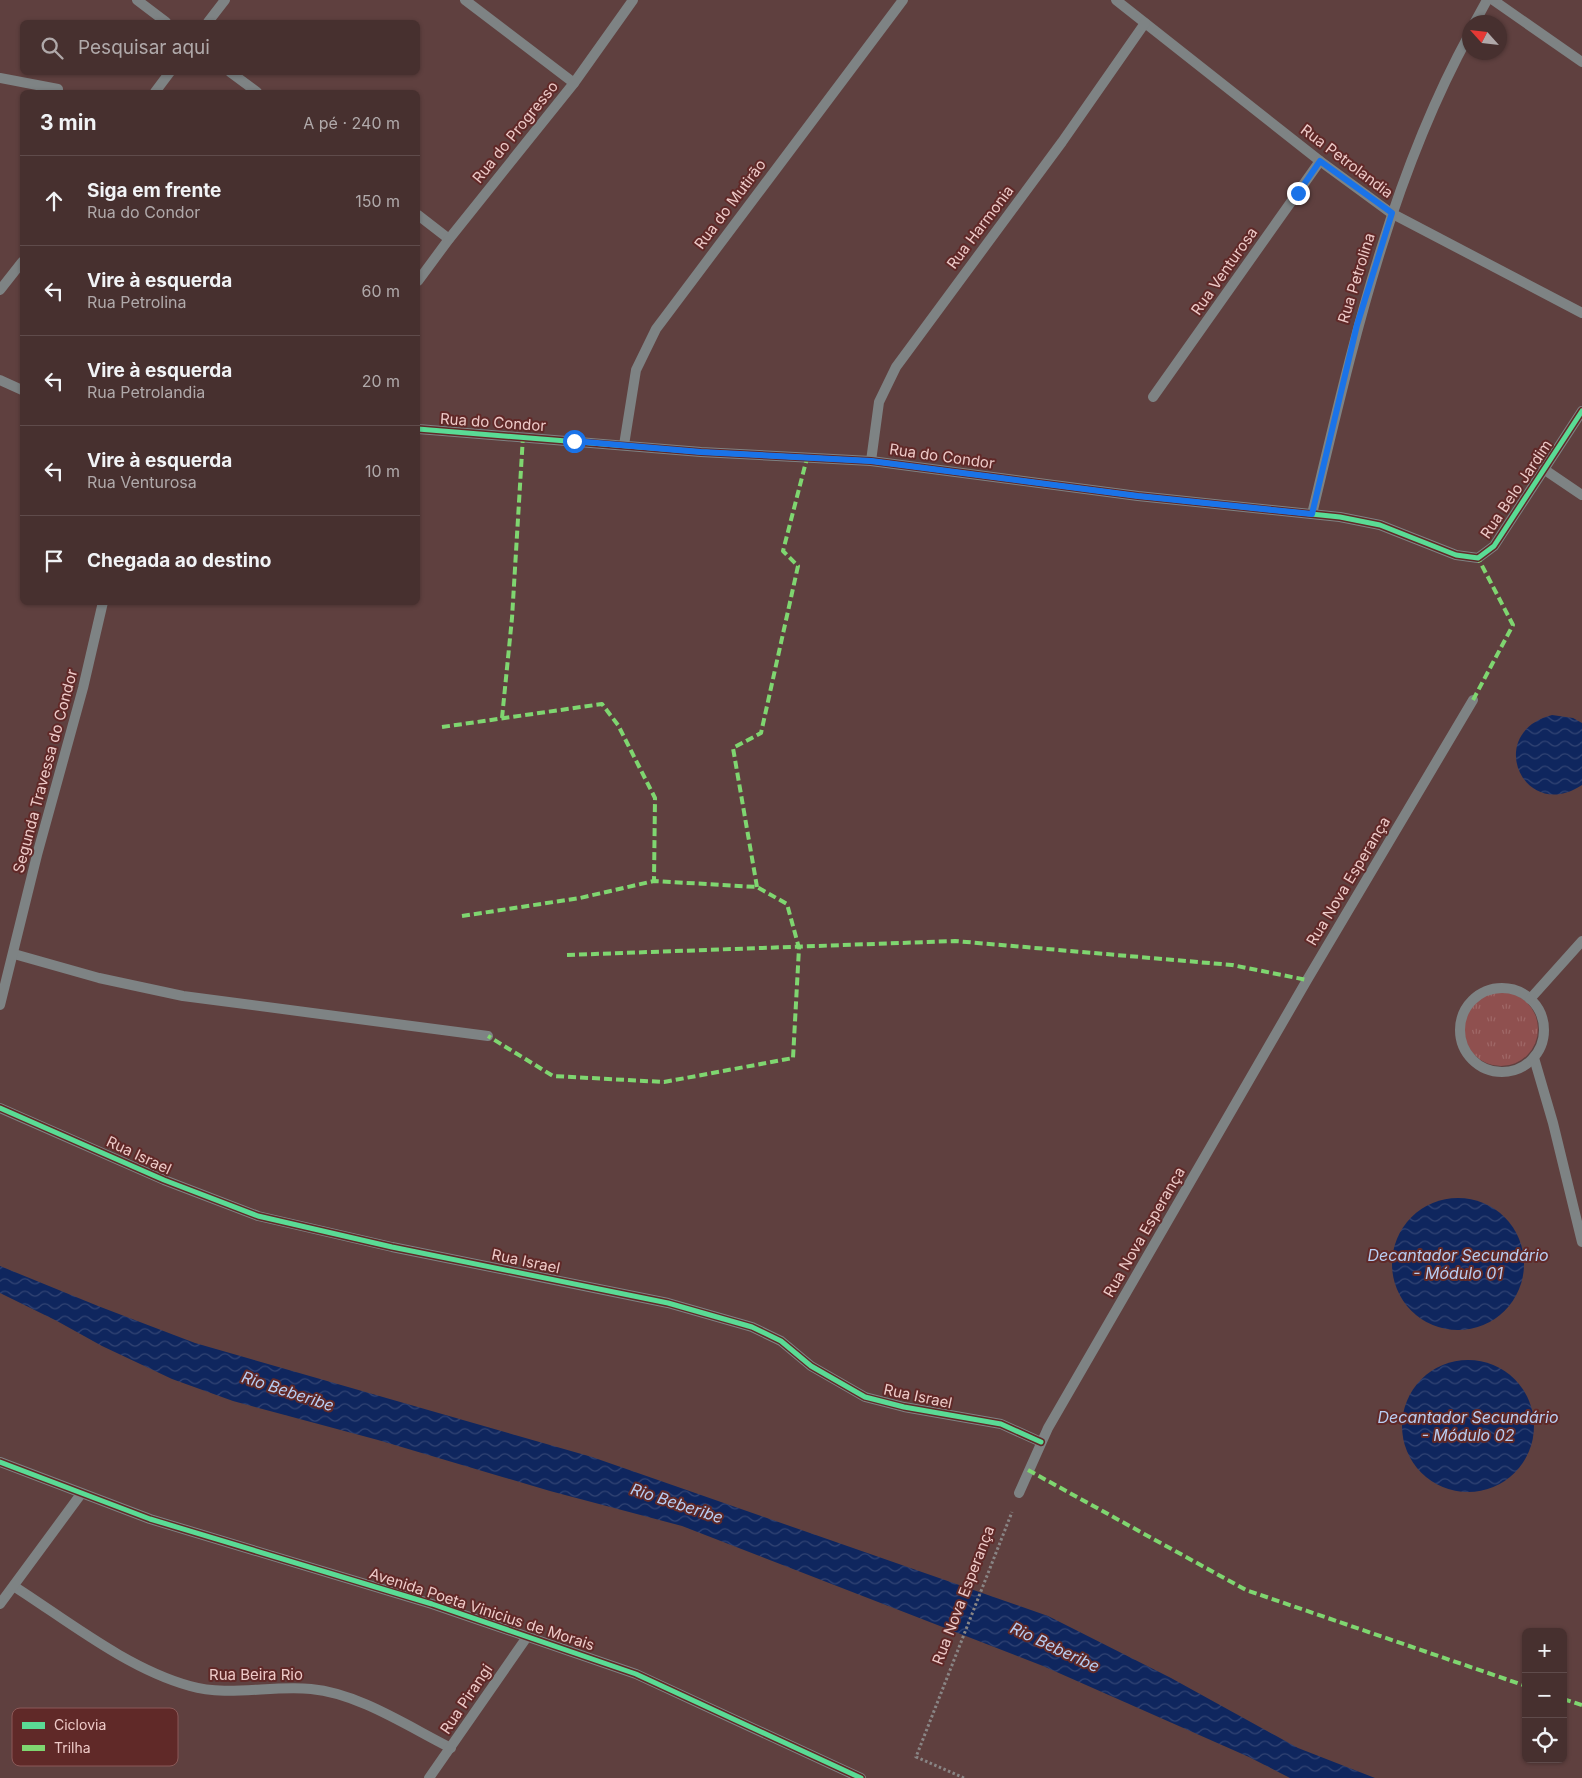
<!DOCTYPE html>
<html lang="pt">
<meta charset="utf-8">
<style>
body{margin:0;font-family:Inter,sans-serif;background:#513c3b;color:#f1f3f6}
.controls{position:absolute;right:15px;bottom:15px;display:grid;overflow:hidden;border-radius:8px;box-shadow:0 1px 4px #0004}
.controls button{width:45px;height:45px;display:grid;place-items:center;padding:0;border:0;border-bottom:1px solid #5f4b4b;background:#47302f;color:#f1f3f6;font:25px sans-serif}
.compass{position:absolute;left:1462px;top:15px;width:45px;height:45px;border-radius:50%;background:#47302f;box-shadow:0 1px 4px #0004;rotate:297deg}
.stop{position:absolute;width:15px;height:15px;margin:-11px;border:4px solid #1a73e8;border-radius:50%;background:#fff}
.stop.end{background:#1a73e8;border-color:#fff;box-shadow:0 1px 5px #0008}
.list{margin:0;padding:0;list-style:none}
h2{display:flex;justify-content:space-between;align-items:center;height:65px;margin:0;padding:0 20px;font-size:21px}
h2 small{font-size:16px;font-weight:400;color:#b0a9aa}
.list li{display:grid;grid-template-columns:32px 1fr auto;gap:15px;align-items:center;box-sizing:border-box;height:90px;padding:0 20px;border-top:1px solid #5f4b4b}
.list b{display:block;font-size:19px;white-space:nowrap}
.list p{margin:0;font-size:16px;white-space:nowrap;color:#b0a9aa}
.list em{font-size:16px;font-style:normal;color:#b0a9aa}
.icon{flex:none;width:28px;height:28px;fill:none;stroke:currentColor;stroke-width:2;stroke-linecap:round;stroke-linejoin:round}
.map{position:relative;flex:none;width:1582px;height:1778px;overflow:hidden}
.search{position:absolute;background:#47302f;box-shadow:0 1px 4px #0004;left:20px;top:20px;width:400px;height:55px;display:flex;align-items:center;gap:12px;box-sizing:border-box;padding:0 18px;border-radius:8px;color:#b0a9aa;font-size:19px}
.panel{position:absolute;background:#47302f;box-shadow:0 1px 4px #0004;left:20px;top:90px;width:400px;height:515px;border-radius:8px}
.map>svg:first-child{display:block}
.grass{fill:url(#grass-tufts)}
.water{fill:url(#water-waves)}
.lines{fill:none;stroke-linecap:round;stroke-linejoin:round}
.path{stroke:#898585;stroke-width:3;stroke-dasharray:2.5 2.5;stroke-linecap:butt}
.service{stroke:#7e8384;stroke-width:10}
.minor{stroke:#7e8384;stroke-width:10}
.quiet{stroke:#7fd670;stroke-width:4;stroke-dasharray:8 4;stroke-linecap:butt}
.cycleway-casing{stroke:#602928;stroke-width:8}
.cycleway{stroke:#5adb95;stroke-width:5}
.route{stroke:#1a73e8;stroke-width:6}
.labels{text-anchor:middle;dominant-baseline:central;stroke-width:4;stroke-linejoin:round;paint-order:stroke}
.street-label{font-size:15px;fill:#eecac8;stroke:#602928}
.water-label{font-size:16px;font-style:italic;fill:#b8cdf2;stroke:#602928}
.key{fill:#602928;stroke:#8b5958;stroke-width:1}
.key-label{font-size:14px;fill:#eecac8}
</style>
<div class="map">
<svg width="1582" height="1778" viewBox="0 0 1582 1778">
<defs>
<pattern id="grass-tufts" width="24" height="20" patternUnits="userSpaceOnUse" patternTransform="scale(1.25)"><rect width="24" height="20" fill="#8f504f"/><path d="M3 7l-1-3M5 7V3M7 7l1-3M15 17l-1-3M17 17v-4M19 17l1-3" fill="none" stroke="#9f6867"/></pattern>
<pattern id="water-waves" width="16" height="10" patternUnits="userSpaceOnUse" patternTransform="scale(1.25)"><rect width="16" height="10" fill="#0f265e"/><path d="M0 5q4-4 8 0t8 0" fill="none" stroke="#324474"/></pattern>
</defs>
<rect width="100%" height="100%" fill="#5f403f"/>
<circle class="grass" cx="1501" cy="1029" r="37"/>
<g class="water">
<path d="M1552,715L1573,718L1582,723V785C1524,824 1483,733 1552,715Z"/>
<circle cx="1458" cy="1264" r="66"/>
<path d="M0,1266L98,1306L195,1343L592,1457L1048,1616L1171,1678L1298,1748L1375,1778H1290L1249,1757L1043,1666L682,1526L550,1491L378,1440L233,1401L172,1379L102,1346L57,1321L0,1293Z"/>
<circle cx="1468" cy="1426" r="66"/>
</g>
<g class="lines">
<path class="path" d="M964,1778L916,1757L1012,1512"/>
<g class="service">
<circle cx="1502" cy="1030" r="42"/>
<path d="M1530,999L1582,941"/>
<path d="M1534,1058L1553,1123L1582,1242"/>
</g>
<g class="minor">
<path d="M137,0L166,22"/>
<path d="M465,0L574,83"/>
<path d="M1116,0L1320,161L1391,213L1582,313"/>
<path d="M1493,0L1582,62"/>
<path d="M208,22L225,0"/>
<path d="M1475,22L1487,0"/>
<path d="M230,72L257,92"/>
<path d="M0,78L58,89"/>
<path d="M155,92L170,72"/>
<path d="M418,215L449,239"/>
<path d="M418,281L449,239L574,83L633,0"/>
<path d="M0,290L22,262"/>
<path d="M0,380L22,390"/>
<path d="M1153,397L1320,161"/>
<path d="M418,429L701,452L871,461L1138,496L1340,517L1380,525L1456,555L1478,558L1494,546L1582,411"/>
<path d="M624,445L636,370L656,329L903,0"/>
<path d="M871,461L879,402L896,367L1062,142L1145,23"/>
<path d="M1545,470L1582,495"/>
<path d="M1312,514C1352,349 1388,183 1470,33"/>
<path d="M14,954L99,978L183,996L488,1036"/>
<path d="M0,1005L37,855L83,688L103,602"/>
<path d="M0,1108L164,1180L258,1216L392,1247L668,1303L752,1327L781,1341L811,1366L865,1397L904,1407L1001,1424L1041,1442"/>
<path d="M0,1462L150,1519L432,1604L636,1674L861,1778"/>
<path d="M1019,1493L1048,1428L1307,980L1473,700"/>
<path d="M15,1587C68,1621 128,1669 190,1686C227,1697 272,1685 311,1689C358,1693 409,1727 451,1748"/>
<path d="M0,1604L81,1494"/>
<path d="M429,1778L527,1637"/>
</g>
<g class="quiet">
<path d="M1473,700L1513,625L1478,558"/>
<path d="M502,718L512,618L523,436"/>
<path d="M442,727L602,704L618,725L655,798L654,881"/>
<path d="M757,887L733,748L761,733L798,566L783,551L807,458"/>
<path d="M462,916L580,898L654,881L757,887L787,904L799,948L793,1058L664,1082L553,1076L488,1036"/>
<path d="M567,955L955,941L1232,965L1307,980"/>
<path d="M1028,1470L1246,1590L1526,1686"/>
<path d="M1563,1699L1582,1705"/>
</g>
<g class="cycleway-casing">
<g id="cycleway">
<path d="M418,429L701,452L871,461L1138,496L1340,517L1380,525L1456,555L1478,558L1494,546L1582,411"/>
<path d="M0,1108L164,1180L258,1216L392,1247L668,1303L752,1327L781,1341L811,1366L865,1397L904,1407L1001,1424L1041,1442"/>
<path d="M0,1462L150,1519L432,1604L636,1674L861,1778"/>
</g>
</g>
<use href="#cycleway" class="cycleway"/>
</g>
<g class="lines">
<path class="route" d="M574,441L701,452L871,461L1138,496L1312,514L1357,325L1392,213L1320,161L1298,193"/>
</g>
<g class="labels">
<g class="street-label">
<text transform="translate(515 132) rotate(-51)">Rua do Progresso</text>
<text transform="translate(1347 161) rotate(37)">Rua Petrolandia</text>
<text transform="translate(730 204) rotate(-53)">Rua do Mutirão</text>
<text transform="translate(980 227) rotate(-53)">Rua Harmonia</text>
<text transform="translate(1224 271) rotate(-55)">Rua Venturosa</text>
<text transform="translate(1356 278) rotate(-73)">Rua Petrolina</text>
<text transform="translate(493 422) rotate(4)">Rua do Condor</text>
<text transform="translate(942 456) rotate(8)">Rua do Condor</text>
<text transform="translate(1516 489) rotate(-56)">Rua Belo Jardim</text>
<text transform="translate(45 771) rotate(-75)">Segunda Travessa do Condor</text>
<text transform="translate(1348 881) rotate(-59)">Rua Nova Esperança</text>
<text transform="translate(139 1155) rotate(25)">Rua Israel</text>
<text transform="translate(1144 1232) rotate(-60)">Rua Nova Esperança</text>
<text transform="translate(526 1261) rotate(12)">Rua Israel</text>
<text transform="translate(918 1396) rotate(12)">Rua Israel</text>
<text transform="translate(963 1595) rotate(-69)">Rua Nova Esperança</text>
<text transform="translate(482 1609) rotate(18)">Avenida Poeta Vinicius de Morais</text>
<text x="256" y="1674">Rua Beira Rio</text>
<text transform="translate(466 1699) rotate(-56)">Rua Pirangi</text>
</g>
<g class="water-label">
<text x="1458" y="1255">Decantador Secundário<tspan x="1458" dy="18">- Módulo 01</tspan></text>
<text transform="translate(288 1391) rotate(18)">Rio Beberibe</text>
<text x="1468" y="1417">Decantador Secundário<tspan x="1468" dy="18">- Módulo 02</tspan></text>
<text transform="translate(677 1503) rotate(18)">Rio Beberibe</text>
<text transform="translate(1055 1647) rotate(25)">Rio Beberibe</text>
</g>
</g>
<rect x="12" y="1708" width="166" height="58" rx="8" class="key"/>
<rect x="22" y="1722" width="23" height="7" fill="#5adb95"/>
<rect x="22" y="1745" width="23" height="6" fill="#7fd670"/>
<g class="key-label">
<text x="54" y="1730">Ciclovia</text>
<text x="54" y="1753">Trilha</text>
</g>
</svg>
<div class="controls">
<button>+</button>
<button>−</button>
<button><svg class="icon" aria-label="locate" viewBox="0 0 24 24"><circle cx="12" cy="12" r="6"/><path d="M12 2v4M12 18v4M2 12h4M18 12h4"/></svg></button>
</div>
<svg class="compass" viewBox="-18 -18 36 36"><path d="M0-13l5 13h-10z" fill="#e53935"/><path d="M0 13l5-13h-10z" fill="#b0a9aa"/></svg>
<div class="stop" style="left:574px;top:441px"></div>
<div class="stop end" style="left:1298px;top:193px"></div>
<div class="search"><svg class="icon" aria-label="search" viewBox="0 0 24 24"><circle cx="10" cy="10" r="6"/><path d="M15 15l6 6"/></svg>Pesquisar aqui</div>
<section class="panel">
<h2>3 min<small>A pé · 240 m</small></h2>
<ul class="list">
<li><svg class="icon" aria-label="ahead" viewBox="0 0 24 24"><path d="M12 20V5M6 11l6-6 6 6"/></svg><div><b>Siga em frente</b><p>Rua do Condor</p></div><em>150 m</em></li>
<li><svg class="icon" aria-label="left" viewBox="0 0 24 24"><path d="M17 20v-9H6M10 6l-5 5 5 5"/></svg><div><b>Vire à esquerda</b><p>Rua Petrolina</p></div><em>60 m</em></li>
<li><svg class="icon" aria-label="left" viewBox="0 0 24 24"><path d="M17 20v-9H6M10 6l-5 5 5 5"/></svg><div><b>Vire à esquerda</b><p>Rua Petrolandia</p></div><em>20 m</em></li>
<li><svg class="icon" aria-label="left" viewBox="0 0 24 24"><path d="M17 20v-9H6M10 6l-5 5 5 5"/></svg><div><b>Vire à esquerda</b><p>Rua Venturosa</p></div><em>10 m</em></li>
<li><svg class="icon" aria-label="arrive" viewBox="0 0 24 24"><path d="M6 21V4h12l-3 4 3 4H6"/></svg><div><b>Chegada ao destino</b></div></li>
</ul>
</section>
</div>
